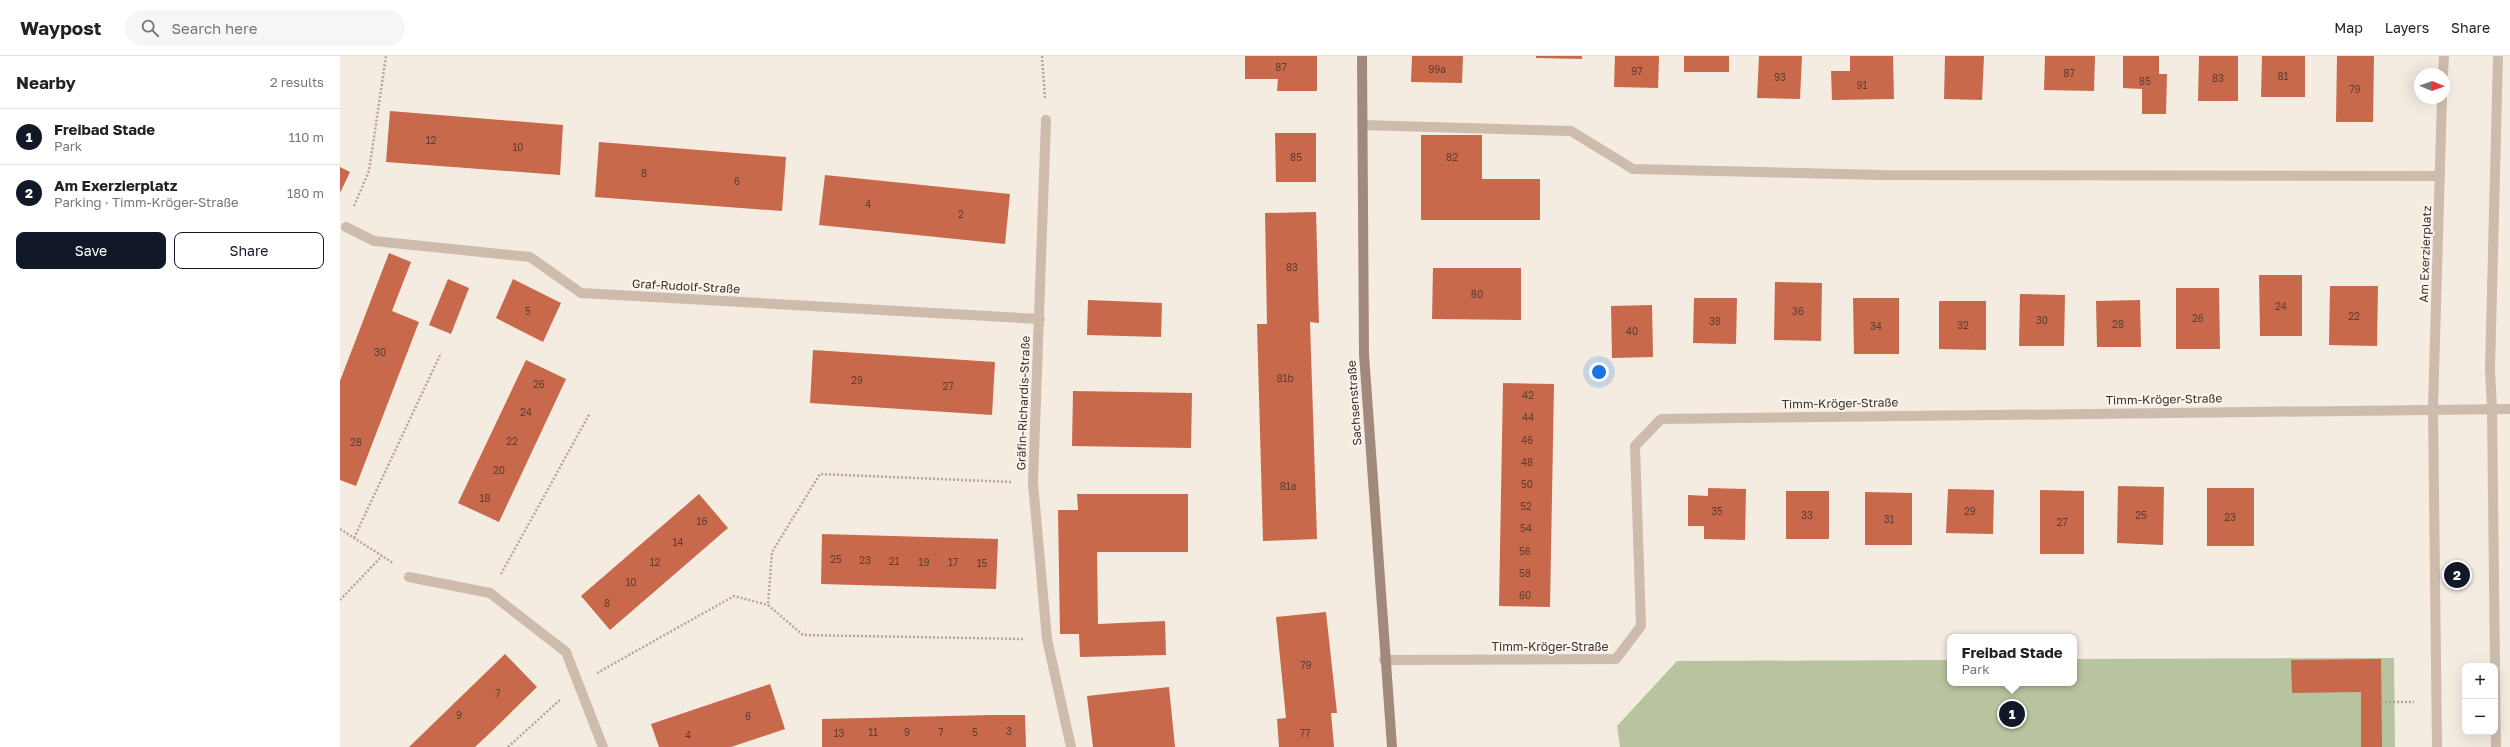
<!DOCTYPE html>
<meta charset="utf-8">
<style>
body{margin:0;font-family:"Golos Text",sans-serif;background:#f6f6f6;color:#222}
.controls{position:absolute;right:12px;bottom:12px;display:grid;overflow:hidden;border-radius:8px;box-shadow:0 4px 16px #0002}
.controls button{width:36px;height:36px;display:grid;place-items:center;padding:0;border:0;border-bottom:1px solid #e0e0e0;background:#fff;color:#222;font:20px sans-serif}
.compass{position:absolute;left:2074px;top:12px;width:36px;height:36px;border-radius:50%;background:#fff;box-shadow:0 4px 16px #0002;rotate:91deg}
.you{position:absolute;left:1259px;top:316px;width:14px;height:14px;margin:-10px;border:3px solid #fff;border-radius:50%;background:#1a73e8;box-shadow:0 0 0 6px #1a73e833}
.badge{display:grid;place-items:center;width:26px;height:26px;border-radius:50%;background:#111827;color:#fff;font-size:13px;font-weight:700}
.pin{position:absolute;translate:-50% -50%;border:2px solid #fff;box-shadow:0 1px 4px #0006}
.popup{position:absolute;left:1607px;top:578px;width:130px;height:52px;box-sizing:border-box;display:grid;place-content:center;border-radius:8px;background:#fff;filter:drop-shadow(0 1px 3px #0005);font-size:13px;white-space:nowrap;color:#767676}
.popup b{font-size:15px;color:#222}
.popup::after{content:'';position:absolute;left:50%;top:100%;margin-left:-8px;border:8px solid transparent;border-top-color:#fff}
.list{margin:0;padding:0;list-style:none}
h2{display:flex;justify-content:space-between;align-items:center;height:52px;margin:0;padding:0 16px;font-size:17px}
h2 small{font-size:13px;font-weight:400;color:#767676}
.list li{display:grid;grid-template-columns:26px 1fr auto;gap:12px;align-items:center;box-sizing:border-box;height:56px;padding:0 16px;border-top:1px solid #e0e0e0}
.list b{display:block;font-size:15px;white-space:nowrap}
.list p{margin:0;font-size:13px;white-space:nowrap;color:#767676}
.list em{font-size:13px;font-style:normal;color:#767676}
.actions{display:flex;gap:8px;padding:12px 16px}
.actions a{flex:1;padding:9px 0;border:1px solid #111827;border-radius:8px;text-align:center;font-size:14px;color:#111827}
.actions .main{background:#111827;color:#fff}
.icon{flex:none;width:22px;height:22px;fill:none;stroke:currentColor;stroke-width:2;stroke-linecap:round;stroke-linejoin:round}
.map{position:relative;flex:none;width:2170px;height:691px;overflow:hidden}
header{display:flex;align-items:center;gap:24px;box-sizing:border-box;height:56px;padding:0 20px;background:#fff;border-bottom:1px solid #e0e0e0}
header strong{font-size:19px}
nav{display:flex;gap:22px;margin-inline-start:auto;font-size:14px}
.search{width:280px;height:36px;background:#f6f6f6;display:flex;align-items:center;gap:10px;box-sizing:border-box;padding:0 14px;border-radius:22px;color:#767676;font-size:15px}
main{display:flex}
aside{flex:1;background:#fff}
.map>svg:first-child{display:block}
.green{fill:#b8c4a0}
.building{fill:#c8694b}
.lines{fill:none;stroke-linecap:round;stroke-linejoin:round}
.path{stroke:#b9a596;stroke-width:2.5;stroke-dasharray:2 2;stroke-linecap:butt}
.lane{stroke:#cdbbac;stroke-width:10}
.street{stroke:#cdbbac;stroke-width:10}
.secondary{stroke:#a18a7d;stroke-width:10}
.labels{text-anchor:middle;dominant-baseline:central;stroke-width:4;stroke-linejoin:round;paint-order:stroke}
.number-label{font-size:10px;fill:#5e3e33}
.street-label{font-size:12px;fill:#3b302b;stroke:#fbf5ee}
</style>
<header>
<strong>Waypost</strong>
<div class="search"><svg class="icon" aria-label="search" viewBox="0 0 24 24"><circle cx="10" cy="10" r="6"/><path d="M15 15l6 6"/></svg>Search here</div>
<nav><a>Map</a><a>Layers</a><a>Share</a></nav>
</header>
<main>
<aside>
<h2>Nearby<small>2 results</small></h2>
<ul class="list">
<li><span class="badge">1</span><div><b>Freibad Stade</b><p>Park</p></div><em>110 m</em></li>
<li><span class="badge">2</span><div><b>Am Exerzierplatz</b><p>Parking · Timm-Kröger-Straße</p></div><em>180 m</em></li>
</ul>
<div class="actions"><a class="main">Save</a><a>Share</a></div>
</aside>
<div class="map">
<svg width="2170" height="691" viewBox="0 0 2170 691">
<rect width="100%" height="100%" fill="#f4ebe1"/>
<path class="green" d="M2054,602L2055,691H1280L1277,670L1337,605L1610,604V627H1734V603Z"/>
<g class="building">
<path d="M905,0H977V35H937L938,23H905Z"/>
<path d="M1072,0H1123L1122,27L1071,26Z"/>
<path d="M1196,0H1242V3L1196,2Z"/>
<path d="M1275,0H1319L1318,32L1274,31Z"/>
<rect x="1344" y="0" width="45" height="16"/>
<path d="M1419,0H1462L1460,43L1417,42Z"/>
<path d="M1510,0H1553L1554,43L1492,44L1491,15H1510Z"/>
<path d="M1605,0H1644L1642,44L1604,43Z"/>
<path d="M1705,0H1755L1754,35L1704,34Z"/>
<path d="M1783,0H1819V18H1827L1826,58H1802V33L1783,32Z"/>
<path d="M1859,0H1898V45H1858Z"/>
<path d="M1922,0H1965V41H1921Z"/>
<path d="M1997,0H2034L2033,66H1996Z"/>
<path d="M50,55L223,69L220,119L46,106Z"/>
<path d="M935,77H976V126H936Z"/>
<path d="M1081,79H1142V123H1200V164H1081Z"/>
<path d="M259,86L446,101L442,155L255,141Z"/>
<path d="M0,111L10,116L0,137Z"/>
<path d="M485,119L670,138L665,188L479,169Z"/>
<path d="M976,156L979,267L970,266L977,483L923,485L917,268H927L925,157Z"/>
<path d="M49,197L71,206L52,255L79,266L16,430L0,424V325Z"/>
<path d="M1093,212H1181V264L1092,263Z"/>
<path d="M1919,219H1962V280H1920Z"/>
<path d="M108,223L129,232L111,278L89,269Z"/>
<path d="M173,223L221,247L203,286L156,262Z"/>
<path d="M1435,226L1482,227L1481,285L1434,284Z"/>
<path d="M1990,230H2038L2037,290L1989,289Z"/>
<path d="M1836,232H1879L1880,293H1836Z"/>
<path d="M1680,238L1725,239L1724,290H1679Z"/>
<path d="M1354,242H1397L1396,288L1353,287Z"/>
<path d="M1513,242H1559V298H1514Z"/>
<path d="M748,244L822,247L821,281L747,279Z"/>
<path d="M1800,244L1801,291H1757L1756,245Z"/>
<path d="M1599,245H1646V294L1599,293Z"/>
<path d="M1312,249L1313,301L1272,302L1271,250Z"/>
<path d="M473,294L655,306L652,359L470,347Z"/>
<path d="M186,304L226,323L159,466L118,447Z"/>
<path d="M1163,327L1214,328L1210,551L1159,550Z"/>
<path d="M733,335L852,337L851,392L732,390Z"/>
<path d="M1778,430L1824,431L1823,489L1777,487Z"/>
<path d="M1368,432L1406,433L1405,484L1364,483V470H1348V439L1368,440Z"/>
<rect x="1867" y="432" width="47" height="58"/>
<path d="M1608,433L1654,434L1653,478L1606,477Z"/>
<path d="M1700,434L1744,435V498H1700Z"/>
<rect x="1446" y="435" width="43" height="48"/>
<path d="M1525,436L1572,437V489H1525Z"/>
<path d="M359,438L388,472L270,574L241,540Z"/>
<path d="M737,438H848V496H757L758,568L825,565L826,599L740,601L739,578H720L718,454H738Z"/>
<path d="M482,478L658,483L656,533L481,528Z"/>
<path d="M986,556L997,657H991L994,691H939L937,663L946,662L936,561Z"/>
<path d="M165,598L197,631L151,676L135,691H69Z"/>
<path d="M2041,603L2042,691H2021V636L1952,637L1951,604Z"/>
<path d="M430,628L445,673L391,691H319L311,668Z"/>
<path d="M829,631L835,691H753L747,640Z"/>
<path d="M651,659H685L686,691H482V663Z"/>
</g>
<g class="lines">
<g class="path">
<path d="M702,0L705,43"/>
<path d="M14,150L29,115L46,0"/>
<path d="M671,426L480,418L432,496L428,549L463,579L684,583"/>
<path d="M0,473L53,507"/>
<path d="M14,482L101,297"/>
<path d="M161,518L250,357"/>
<path d="M0,544L42,500"/>
<path d="M257,617L394,540L428,549"/>
<path d="M2041,646H2074"/>
<path d="M168,691L221,643"/>
</g>
<g class="lane">
<path d="M1022,69L1231,75L1293,113L1542,119L2100,120"/>
<path d="M6,171L34,185L190,201L241,237"/>
<path d="M2093,352L2097,691"/>
<path d="M2152,352L2155,610"/>
<path d="M2155,614L2156,691"/>
</g>
<g class="street">
<path d="M2103,18L2104,0"/>
<path d="M706,64L693,427L707,583L731,691"/>
<path d="M241,237L700,263"/>
<path d="M2093,352L2102,42"/>
<path d="M2152,352L2150,314L2158,0"/>
<path d="M69,521L150,537L226,596L263,691"/>
<path d="M1044,604L1276,603L1301,570L1295,390L1321,363L2170,353"/>
</g>
<path class="secondary" d="M1022,0L1024,298L1052,691"/>
</g>
<g class="labels">
<g class="number-label">
<text x="941" y="11">87</text>
<text x="1097" y="13">99a</text>
<text x="1297" y="15">97</text>
<text x="1729" y="17">87</text>
<text x="1943" y="20">81</text>
<text x="1440" y="21">93</text>
<text x="1878" y="22">83</text>
<text x="1805" y="25">85</text>
<text x="1522" y="29">91</text>
<text x="2015" y="33">79</text>
<text x="91" y="84">12</text>
<text x="178" y="91">10</text>
<text x="956" y="101">85</text>
<text x="1112" y="101">82</text>
<text x="304" y="117">8</text>
<text x="397" y="125">6</text>
<text x="528" y="148">4</text>
<text x="621" y="158">2</text>
<text x="952" y="211">83</text>
<text x="1137" y="238">80</text>
<text x="1941" y="250">24</text>
<text x="188" y="255">5</text>
<text x="1458" y="255">36</text>
<text x="2014" y="260">22</text>
<text x="1858" y="262">26</text>
<text x="1702" y="264">30</text>
<text x="1375" y="265">38</text>
<text x="1778" y="268">28</text>
<text x="1623" y="269">32</text>
<text x="1536" y="270">34</text>
<text x="1292" y="275">40</text>
<text x="40" y="296">30</text>
<text x="945" y="322">81b</text>
<text x="517" y="324">29</text>
<text x="199" y="328">26</text>
<text x="608" y="330">27</text>
<text x="1188" y="339">42</text>
<text x="186" y="356">24</text>
<text x="1188" y="361">44</text>
<text x="1187" y="384">46</text>
<text x="172" y="385">22</text>
<text x="16" y="386">28</text>
<text x="1187" y="406">48</text>
<text x="159" y="414">20</text>
<text x="1187" y="428">50</text>
<text x="948" y="430">81a</text>
<text x="145" y="442">18</text>
<text x="1186" y="450">52</text>
<text x="1377" y="455">35</text>
<text x="1630" y="455">29</text>
<text x="1467" y="459">33</text>
<text x="1801" y="459">25</text>
<text x="1890" y="461">23</text>
<text x="1549" y="463">31</text>
<text x="362" y="465">16</text>
<text x="1722" y="466">27</text>
<text x="1186" y="472">54</text>
<text x="338" y="486">14</text>
<text x="1185" y="495">56</text>
<text x="496" y="503">25</text>
<text x="525" y="504">23</text>
<text x="554" y="505">21</text>
<text x="315" y="506">12</text>
<text x="584" y="506">19</text>
<text x="613" y="506">17</text>
<text x="642" y="507">15</text>
<text x="1185" y="517">58</text>
<text x="291" y="526">10</text>
<text x="1185" y="539">60</text>
<text x="267" y="547">8</text>
<text x="966" y="609">79</text>
<text x="158" y="637">7</text>
<text x="119" y="659">9</text>
<text x="408" y="660">6</text>
<text x="669" y="675">3</text>
<text x="533" y="676">11</text>
<text x="567" y="676">9</text>
<text x="601" y="676">7</text>
<text x="635" y="676">5</text>
<text x="499" y="677">13</text>
<text x="965" y="677">77</text>
<text x="348" y="679">4</text>
</g>
<g class="street-label">
<text transform="translate(2085 198) rotate(-88)">Am Exerzierplatz</text>
<text transform="translate(346 230) rotate(3)">Graf-Rudolf-Straße</text>
<text transform="translate(1824 343) rotate(-1)">Timm-Kröger-Straße</text>
<text transform="translate(683 347) rotate(-88)">Gräfin-Richardis-Straße</text>
<text transform="translate(1014 347) rotate(-94)">Sachsenstraße</text>
<text transform="translate(1500 347) rotate(-1)">Timm-Kröger-Straße</text>
<text x="1210" y="590">Timm-Kröger-Straße</text>
</g>
</g>
</svg>
<div class="controls">
<button>+</button>
<button>−</button>
</div>
<svg class="compass" viewBox="-18 -18 36 36"><path d="M0-13l5 13h-10z" fill="#e53935"/><path d="M0 13l5-13h-10z" fill="#767676"/></svg>
<div class="you"></div>
<div class="pin badge" style="left:1672px;top:658px">1</div>
<div class="popup"><b>Freibad Stade</b>Park</div>
<div class="pin badge" style="left:2117px;top:519px">2</div>
</div>
</main>
